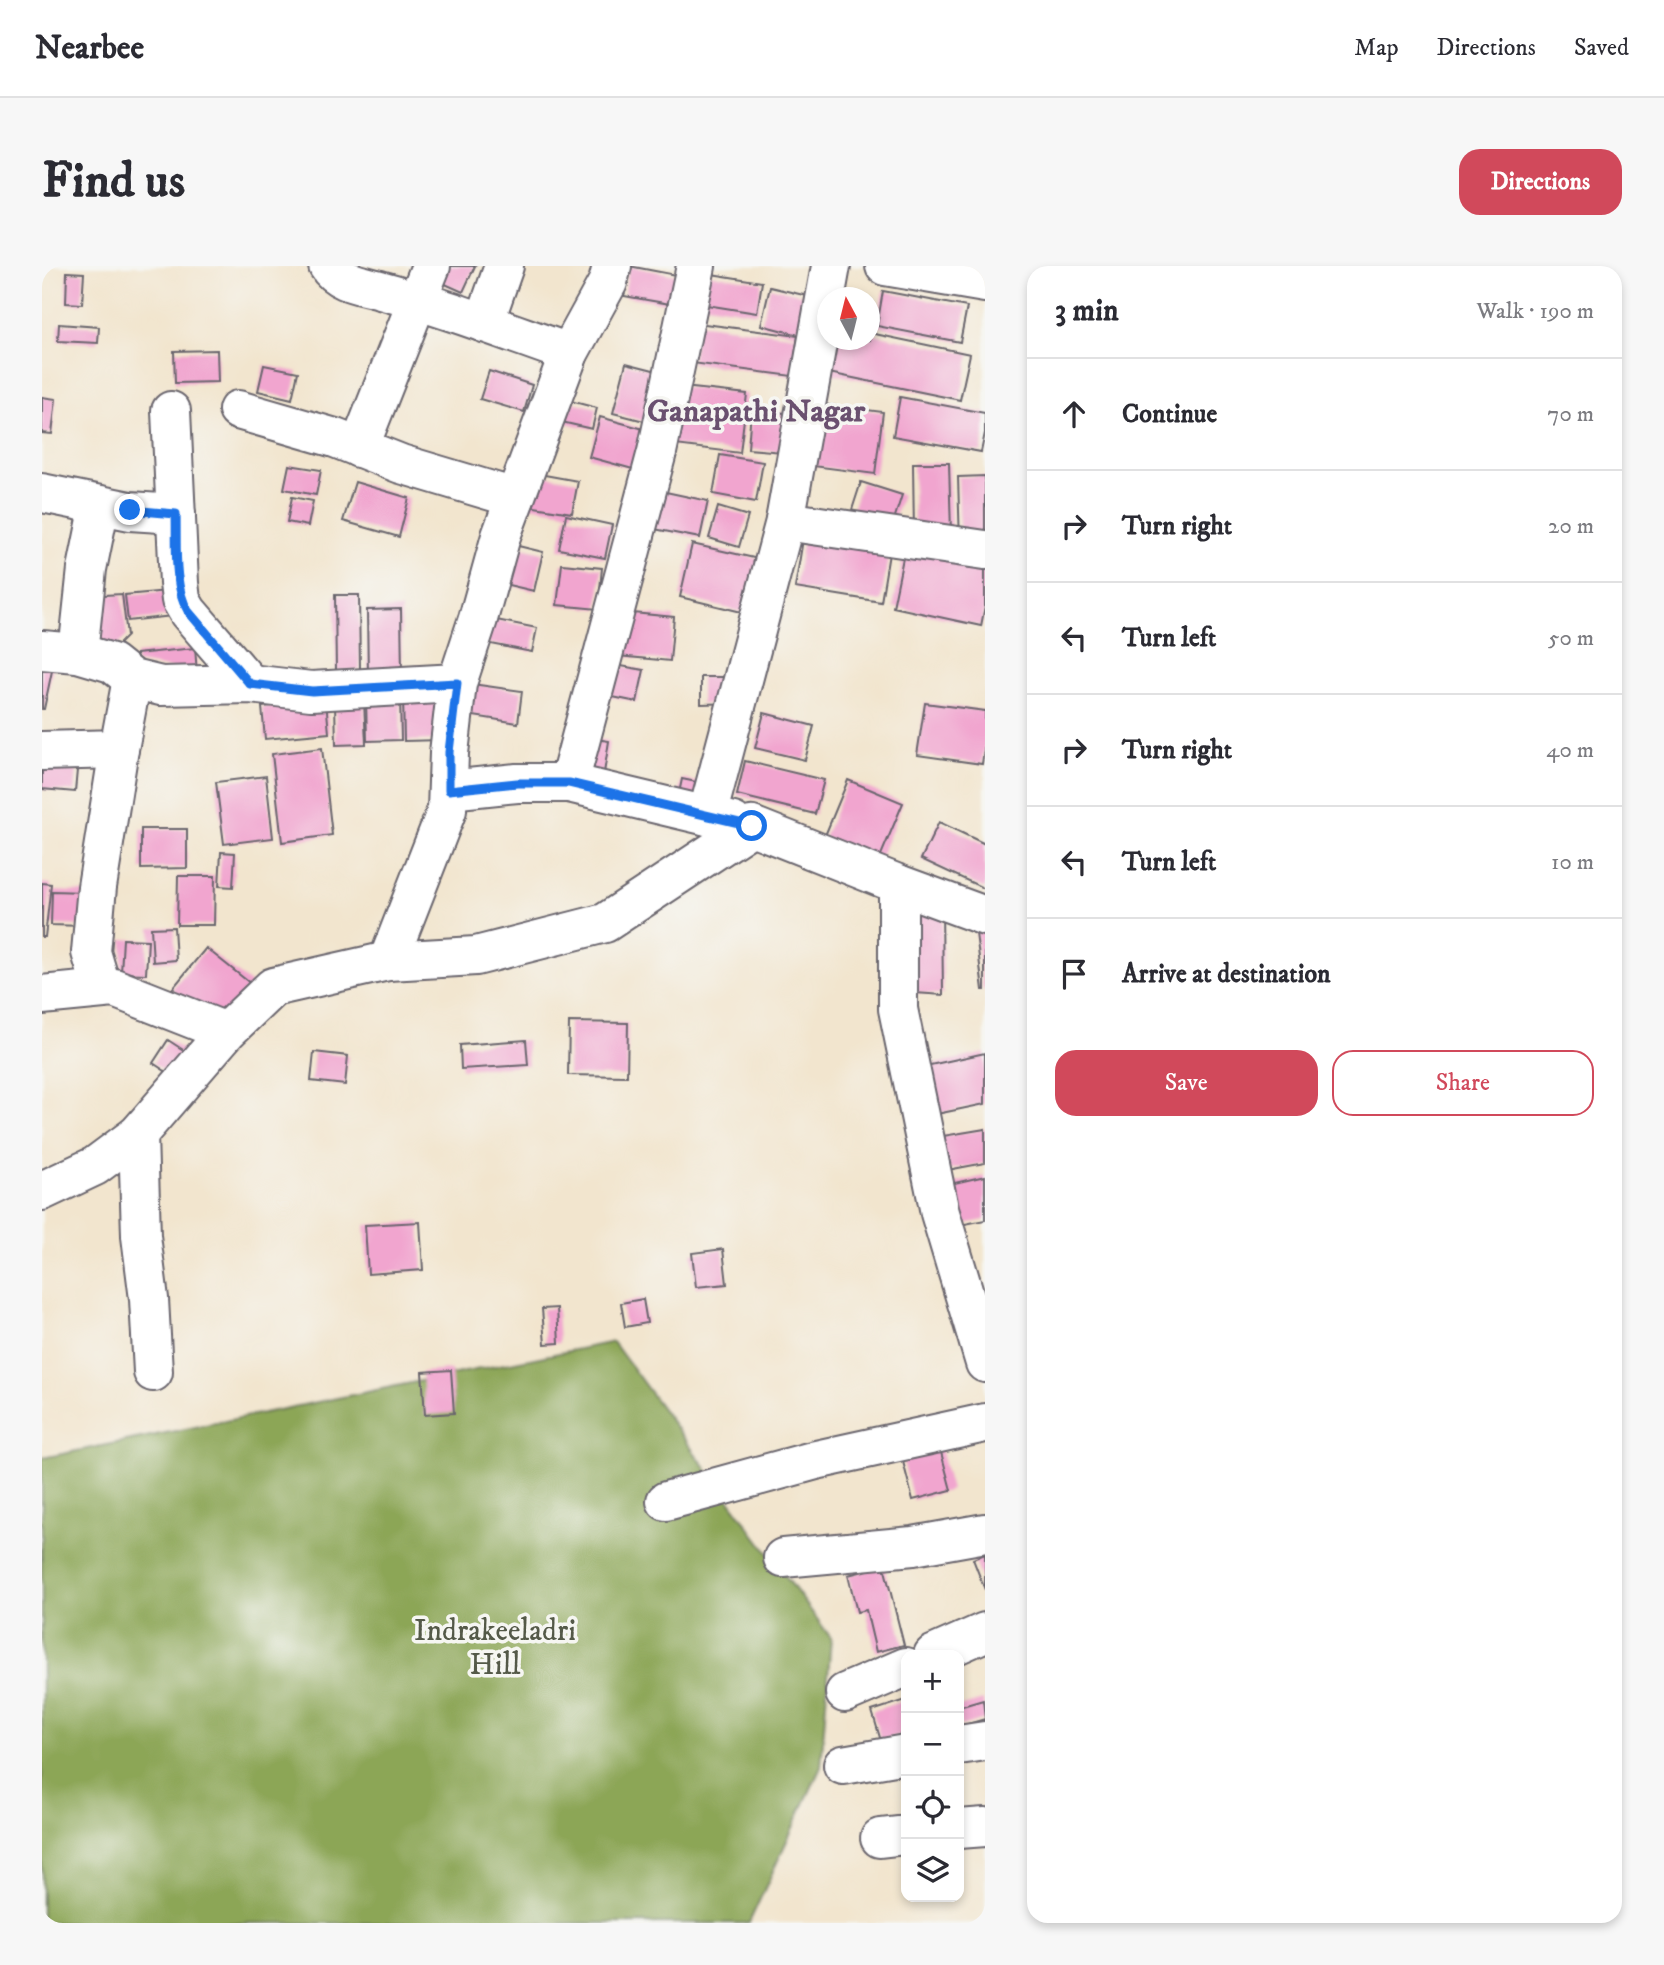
<!DOCTYPE html>
<meta charset="utf-8">
<style>
body{margin:0;font-family:"IM FELL DW Pica",serif;background:#f7f7f7;color:#2b2b33}
.controls{position:absolute;right:21px;bottom:21px;display:grid;overflow:hidden;border-radius:14px;box-shadow:0 4px 10px #0003}
.controls button{width:63px;height:63px;display:grid;place-items:center;padding:0;border:0;border-bottom:2px solid #e1e1e2;background:#fff;color:#2b2b33;font:35px sans-serif}
.compass{position:absolute;left:775px;top:21px;width:63px;height:63px;border-radius:50%;background:#fff;box-shadow:0 4px 10px #0003;rotate:353deg}
.stop{position:absolute;width:21px;height:21px;margin:-16px;border:5px solid #1a73e8;border-radius:50%;background:#fff}
.stop.end{background:#1a73e8;border-color:#fff;box-shadow:0 2px 7px #0008}
.list{margin:0;padding:0;list-style:none}
h2{display:flex;justify-content:space-between;align-items:center;height:91px;margin:0;padding:0 28px;font-size:30px}
h2 small{font-size:23px;font-weight:400;color:#7c7c81}
.list li{display:grid;grid-template-columns:46px 1fr auto;gap:21px;align-items:center;box-sizing:border-box;height:112px;padding:0 28px;border-top:2px solid #e1e1e2}
.list b{display:block;font-size:26px;white-space:nowrap}
.list em{font-size:23px;font-style:normal;color:#7c7c81}
.actions{display:flex;gap:14px;padding:21px 28px}
.actions a{flex:1;padding:16px 0;border:2px solid #d1495b;border-radius:21px;text-align:center;font-size:24px;color:#d1495b}
.actions .main{background:#d1495b;color:#fff}
.icon{flex:none;width:38px;height:38px;fill:none;stroke:currentColor;stroke-width:2;stroke-linecap:round;stroke-linejoin:round}
.map{position:relative;flex:none;width:943px;height:1657px;overflow:hidden;border-radius:21px}
header{display:flex;align-items:center;gap:42px;box-sizing:border-box;height:98px;padding:0 35px;background:#fff;border-bottom:2px solid #e1e1e2}
header strong{font-size:33px}
nav{display:flex;gap:38px;margin-inline-start:auto;font-size:24px}
.intro{display:flex;align-items:center;justify-content:space-between;box-sizing:border-box;height:168px;padding:0 42px}
h1{margin:0;font-size:49px}
.button{padding:18px 32px;border-radius:21px;background:#d1495b;color:#fff;font-size:24px;font-weight:700}
main{display:flex;gap:42px;padding:0 42px}
aside{flex:1;background:#fff;border-radius:21px;box-shadow:0 4px 10px #0003}
.map>svg:first-child{display:block}
.forest{fill:#8ca657;stroke:#576449;stroke-width:2}
.building{fill:#f1a5cf}
.lines{fill:none;stroke-linecap:round;stroke-linejoin:round}
.minor-casing{stroke:#6b666e;stroke-width:42}
.minor{stroke:#fff;stroke-width:38}
.route{stroke:#1a73e8;stroke-width:9}
.labels{text-anchor:middle;dominant-baseline:central;stroke-width:7;stroke-linejoin:round;paint-order:stroke}
.park-label{font-size:30px;fill:#545948;stroke:#f6f6f2}
.neighbourhood-label{font-size:32px;font-weight:bold;fill:#6a506f;stroke:#f6f6f2}
</style>
<header>
<strong>Nearbee</strong>
<nav><a>Map</a><a>Directions</a><a>Saved</a></nav>
</header>
<div class="intro"><h1>Find us</h1><a class="button">Directions</a></div>
<main>
<div class="map">
<svg width="943" height="1657" viewBox="0 0 943 1657">
<rect width="100%" height="100%" fill="#f6f6f2"/>
<filter id="ink" filterUnits="userSpaceOnUse"><feTurbulence type="fractalNoise" baseFrequency=".0143" numOctaves="2"/><feDisplacementMap in="SourceGraphic" scale="14" xChannelSelector="R" yChannelSelector="G"/><feConvolveMatrix kernelMatrix="1 2 1 2 8 2 1 2 1" color-interpolation-filters="sRGB"/></filter>
<filter id="wash" filterUnits="userSpaceOnUse"><feTurbulence type="fractalNoise" baseFrequency=".00686" numOctaves="4" result="noise"/><feDisplacementMap in="SourceGraphic" scale="28" xChannelSelector="R" yChannelSelector="G"/><feGaussianBlur stdDeviation="1.57" result="paint"/><feColorMatrix in="noise" values="0 0 0 0 0 0 0 0 0 0 0 0 0 0 0 0 0 1.4 0 .05"/><feComposite in="paint" operator="in"/></filter>
<g filter="url(#wash)">
<rect width="100%" height="100%" fill="#f2e5ce"/>
<path class="forest" d="M571,1076L789,1372L779,1501L707,1657H0V1192Z"/>
<g id="blocks">
<g class="building">
<path d="M400,0H433L421,26L394,14Z"/>
<path d="M587,0L639,10L634,39L582,30Z"/>
<path d="M25,6L42,7L40,38L24,37Z"/>
<path d="M663,7L720,16L715,47L658,38Z"/>
<path d="M728,21L770,31L761,70L719,59Z"/>
<path d="M841,25L925,41L918,76L835,60Z"/>
<path d="M655,57L756,70L750,110L650,97Z"/>
<path d="M17,58L57,61L56,77L16,75Z"/>
<path d="M828,67L928,88L918,134L777,105L784,74H828Z"/>
<path d="M175,84L176,116L133,117L132,85Z"/>
<path d="M584,97L623,107L610,157L571,147Z"/>
<path d="M222,99L256,106L250,133L216,125Z"/>
<path d="M447,105L490,119L482,146L438,133Z"/>
<path d="M632,120L705,128L698,187L625,178Z"/>
<path d="M0,131L14,133L10,168L0,167Z"/>
<path d="M858,131L943,147V167L939,186L851,170Z"/>
<path d="M517,132L555,142L550,163L511,154Z"/>
<path d="M771,137L841,146L833,208L763,199Z"/>
<path d="M709,144L754,148L752,187L706,183Z"/>
<path d="M558,151L609,165L598,205L547,191Z"/>
<path d="M678,189L721,196L714,236L671,228Z"/>
<path d="M871,197H907L909,267L872,268Z"/>
<path d="M247,199L279,204L274,229L242,223Z"/>
<path d="M486,206L536,215L530,247L480,239Z"/>
<path d="M943,210V277L918,278L916,211Z"/>
<path d="M313,216L367,232L357,271L301,255Z"/>
<path d="M819,216L860,229L849,263L808,250Z"/>
<path d="M605,222L666,235L658,272L597,260Z"/>
<path d="M250,231L271,235L266,260L245,256Z"/>
<path d="M676,241L706,250L697,281L667,272Z"/>
<path d="M524,249L570,259L563,292L517,283Z"/>
<path d="M763,261L849,275L839,336L753,322Z"/>
<path d="M464,277L501,286L492,325L454,316Z"/>
<path d="M864,277L943,293V340L939,360L851,341Z"/>
<path d="M650,278L721,294L708,348L638,331Z"/>
<path d="M520,298L560,302L556,343L515,339Z"/>
<path d="M136,324L139,349L86,355L83,329Z"/>
<path d="M80,328L85,370L67,388L38,383L43,330Z"/>
<path d="M293,329H317L318,404L294,405Z"/>
<path d="M359,343L360,409L326,410L325,344Z"/>
<path d="M580,346L632,351L628,395L576,390Z"/>
<path d="M439,351L495,362L490,386L434,375Z"/>
<path d="M153,382L155,407L94,397V388Z"/>
<path d="M562,397L602,404L595,436L556,428Z"/>
<path d="M0,398L11,400L2,443H0Z"/>
<path d="M659,411H692L693,437L659,438Z"/>
<path d="M430,418L480,425L476,457L425,449Z"/>
<path d="M398,429L400,474L362,475L361,430Z"/>
<path d="M358,430L359,474L325,475L324,431Z"/>
<path d="M284,435L287,467L223,473L220,441Z"/>
<path d="M322,435L324,478L294,479L293,437Z"/>
<path d="M883,437L943,445V477L940,498L875,489Z"/>
<path d="M722,447L772,460L763,494L713,482Z"/>
<path d="M542,471L567,475L562,507L537,502Z"/>
<path d="M280,482L290,569L240,576L230,488Z"/>
<path d="M703,495L782,514L773,548L695,529Z"/>
<path d="M0,501L35,504L33,526L0,523Z"/>
<path d="M224,510L231,572L182,578L174,516Z"/>
<path d="M640,513L664,518L661,537L636,532Z"/>
<path d="M806,514L861,537L837,594L782,572Z"/>
<path d="M897,556L943,578V623L879,593Z"/>
<path d="M99,563H145V602L99,603Z"/>
<path d="M179,586L193,587L191,621L177,620Z"/>
<path d="M136,610H173L172,659H135Z"/>
<path d="M0,617L9,618L3,671H0Z"/>
<path d="M10,625L42,626L41,660L9,659Z"/>
<path d="M864,631L900,639L901,729L859,726Z"/>
<path d="M933,659L943,662V724H941Z"/>
<path d="M132,661L134,694L111,696L109,662Z"/>
<path d="M81,673L106,674L104,708L79,707Z"/>
<path d="M164,682L209,718L176,759L130,723Z"/>
<path d="M527,756L586,757L585,810L526,809Z"/>
<path d="M126,774L152,791L137,814L111,797Z"/>
<path d="M484,774L486,799L419,803L418,779Z"/>
<path d="M272,786L306,790L303,819L269,815Z"/>
<path d="M943,787V838L890,849L879,801Z"/>
<path d="M943,863V897L895,906L889,872Z"/>
<path d="M943,910V954L913,960L904,919Z"/>
<path d="M378,956L381,1004L326,1008L323,959Z"/>
<path d="M681,983L685,1018L654,1021L650,987Z"/>
<path d="M601,1033L605,1057L583,1061L579,1037Z"/>
<path d="M515,1042L517,1077L503,1078L500,1043Z"/>
<path d="M409,1104L412,1147L383,1149L380,1106Z"/>
<path d="M896,1175L909,1224L871,1234L858,1184Z"/>
<path d="M943,1288V1324L931,1293Z"/>
<path d="M842,1300L862,1379L834,1386L824,1344L815,1346L806,1309Z"/>
<path d="M864,1434V1467L839,1475L830,1445Z"/>
<path d="M941,1434L943,1453L919,1460L917,1452V1441Z"/>
</g>
</g>
</g>
<g filter="url(#ink)">
<use href="#blocks" fill-opacity="0" stroke="#6b666e" stroke-width="2"/>
<g class="lines">
<g class="minor-casing">
<g id="minor">
<path d="M286,0C295,16 321,19 338,24C402,41 464,65 527,87"/>
<path d="M843,0L943,17"/>
<path d="M442,57L462,0"/>
<path d="M196,144L293,172L359,198L473,232"/>
<path d="M129,145L137,317L139,334L146,346L208,418"/>
<path d="M317,182L389,0"/>
<path d="M0,227L88,245L134,248"/>
<path d="M743,255L789,0"/>
<path d="M0,384L36,387L70,397L90,413L119,420L208,418L269,425L415,417"/>
<path d="M36,387L45,303L58,239"/>
<path d="M0,485L77,483L90,413"/>
<path d="M527,517L615,186L654,0"/>
<path d="M407,524L475,517H527L691,556"/>
<path d="M665,550L743,255L943,284"/>
<path d="M856,618V743L898,947L943,1097"/>
<path d="M346,695L434,690L563,657L710,560L856,618L943,650"/>
<path d="M60,723L49,686L55,621L77,483"/>
<path d="M0,729L72,722L184,766"/>
<path d="M96,868L99,970L107,1033L111,1106"/>
<path d="M0,925L53,900L96,868L184,766L231,721L346,695L405,544L407,487L415,417L436,353L459,270L527,87L566,16L570,0"/>
<path d="M624,1235L774,1194L943,1157"/>
<path d="M741,1292L871,1280L943,1267"/>
<path d="M891,1389L943,1366"/>
<path d="M803,1427L864,1401"/>
<path d="M917,1479L943,1475"/>
<path d="M801,1499L864,1488"/>
<path d="M917,1563L943,1561"/>
<path d="M838,1572L864,1569"/>
</g>
</g>
<use href="#minor" class="minor"/>
</g>
</g>
<g class="lines" filter="url(#ink)">
<path class="route" d="M88,244L134,248C135,278 131,319 146,345L208,418L270,425L415,417L407,486V524L475,517H527L710,560"/>
</g>
<g class="labels">
<g class="park-label">
<text x="453" y="1365">Indrakeeladri<tspan x="453" dy="34">Hill</tspan></text>
</g>
<g class="neighbourhood-label">
<text x="714" y="146">Ganapathi Nagar</text>
</g>
</g>
</svg>
<div class="controls">
<button>+</button>
<button>−</button>
<button><svg class="icon" aria-label="locate" viewBox="0 0 24 24"><circle cx="12" cy="12" r="6"/><path d="M12 2v4M12 18v4M2 12h4M18 12h4"/></svg></button>
<button><svg class="icon" aria-label="layers" viewBox="0 0 24 24"><path d="M12 4l9 5-9 5-9-5zM3 14l9 5 9-5"/></svg></button>
</div>
<svg class="compass" viewBox="-18 -18 36 36"><path d="M0-13l5 13h-10z" fill="#e53935"/><path d="M0 13l5-13h-10z" fill="#7c7c81"/></svg>
<div class="stop" style="left:710px;top:560px"></div>
<div class="stop end" style="left:88px;top:244px"></div>
</div>
<aside>
<h2>3 min<small>Walk · 190 m</small></h2>
<ul class="list">
<li><svg class="icon" aria-label="ahead" viewBox="0 0 24 24"><path d="M12 20V5M6 11l6-6 6 6"/></svg><div><b>Continue</b></div><em>70 m</em></li>
<li><svg class="icon" aria-label="right" viewBox="0 0 24 24"><path d="M7 20v-9h11M14 6l5 5-5 5"/></svg><div><b>Turn right</b></div><em>20 m</em></li>
<li><svg class="icon" aria-label="left" viewBox="0 0 24 24"><path d="M17 20v-9H6M10 6l-5 5 5 5"/></svg><div><b>Turn left</b></div><em>50 m</em></li>
<li><svg class="icon" aria-label="right" viewBox="0 0 24 24"><path d="M7 20v-9h11M14 6l5 5-5 5"/></svg><div><b>Turn right</b></div><em>40 m</em></li>
<li><svg class="icon" aria-label="left" viewBox="0 0 24 24"><path d="M17 20v-9H6M10 6l-5 5 5 5"/></svg><div><b>Turn left</b></div><em>10 m</em></li>
<li><svg class="icon" aria-label="arrive" viewBox="0 0 24 24"><path d="M6 21V4h12l-3 4 3 4H6"/></svg><div><b>Arrive at destination</b></div></li>
</ul>
<div class="actions"><a class="main">Save</a><a>Share</a></div>
</aside>
</main>
